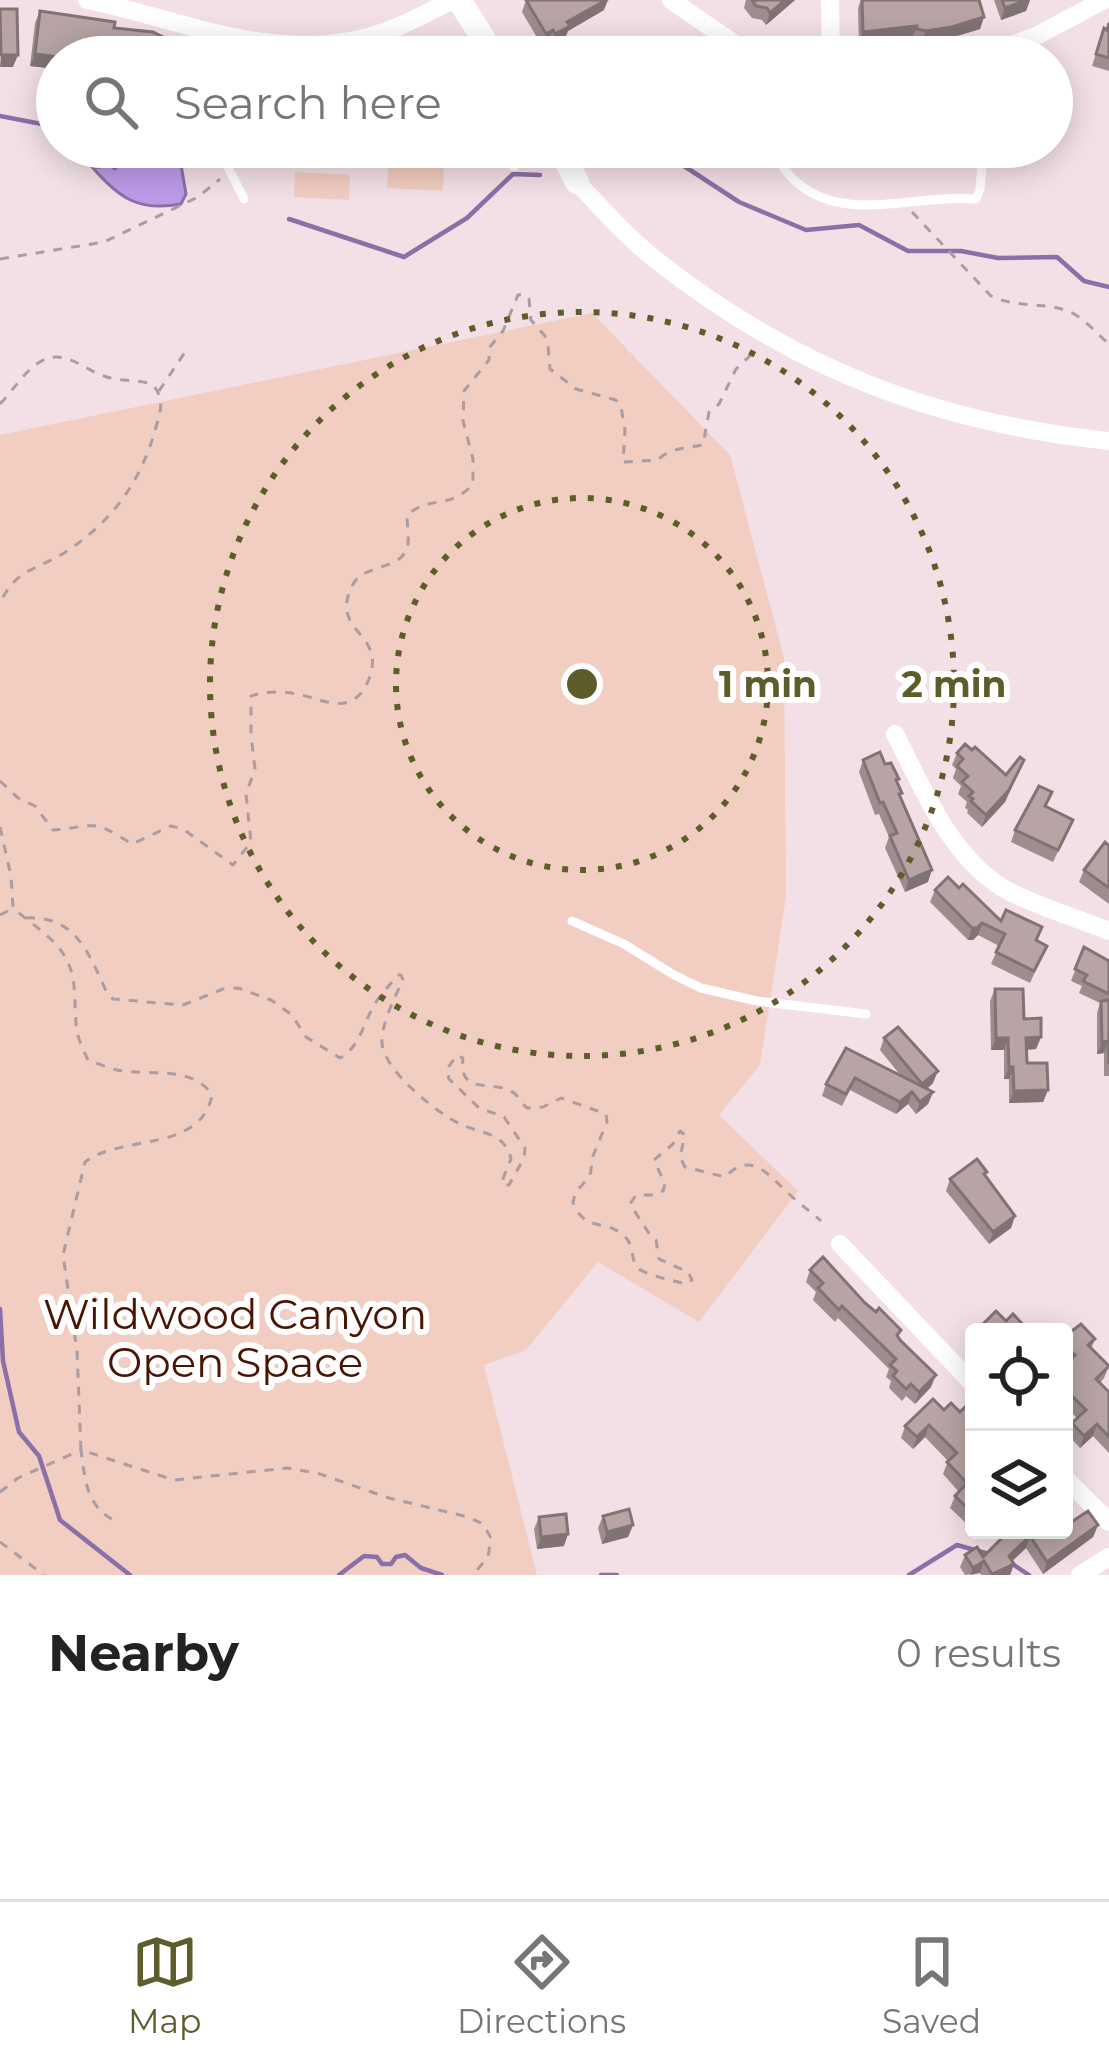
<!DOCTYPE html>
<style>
body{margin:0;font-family:Montserrat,sans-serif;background:#f6f6f6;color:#222}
.controls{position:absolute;right:36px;bottom:36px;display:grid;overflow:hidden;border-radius:12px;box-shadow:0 6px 30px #0003}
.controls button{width:108px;height:108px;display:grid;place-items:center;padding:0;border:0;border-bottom:3px solid #e0e0e0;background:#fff;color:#222;font:60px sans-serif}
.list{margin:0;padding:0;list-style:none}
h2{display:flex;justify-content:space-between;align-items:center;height:156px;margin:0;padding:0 48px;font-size:51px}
h2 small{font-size:39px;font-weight:400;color:#767676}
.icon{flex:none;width:66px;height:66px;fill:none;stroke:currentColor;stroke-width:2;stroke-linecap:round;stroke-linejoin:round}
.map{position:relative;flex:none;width:1109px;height:1575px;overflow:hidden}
.search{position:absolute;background:#fff;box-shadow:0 6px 30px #0003;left:36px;right:36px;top:36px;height:132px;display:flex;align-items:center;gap:30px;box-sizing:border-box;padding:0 42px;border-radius:66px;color:#767676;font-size:45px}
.sheet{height:324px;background:#fff}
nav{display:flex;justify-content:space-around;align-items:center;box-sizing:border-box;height:168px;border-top:3px solid #e0e0e0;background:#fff;font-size:33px;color:#767676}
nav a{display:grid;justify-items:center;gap:6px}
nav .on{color:#5d5d2b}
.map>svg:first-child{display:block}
.green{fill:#f2cdc1}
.water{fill:#be9be9;stroke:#8b70a8;stroke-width:3}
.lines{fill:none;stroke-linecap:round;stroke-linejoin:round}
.stream{stroke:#8b70a8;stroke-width:4.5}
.path{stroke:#ab9ca2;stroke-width:3;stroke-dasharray:9 9;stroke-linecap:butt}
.lane{stroke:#fff;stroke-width:9}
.street{stroke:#fff;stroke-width:18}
.secondary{stroke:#fff;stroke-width:24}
.wall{fill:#9e8d8e}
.shaded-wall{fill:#817374}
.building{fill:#b8a4a5;stroke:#817374;stroke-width:3}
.ring{fill:none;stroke:#5d5d2b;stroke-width:6;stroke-dasharray:6 12}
.labels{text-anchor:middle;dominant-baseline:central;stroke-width:12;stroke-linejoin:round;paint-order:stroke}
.park-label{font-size:42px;fill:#4b1402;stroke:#fff}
.centre{fill:#5d5d2b;stroke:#fff;stroke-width:6}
.ring-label{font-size:36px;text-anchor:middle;font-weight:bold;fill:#5d5d2b;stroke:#fff;stroke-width:12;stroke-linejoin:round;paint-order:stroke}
</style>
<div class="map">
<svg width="1109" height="1575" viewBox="0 0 1109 1575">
<rect width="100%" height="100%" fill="#f3e0e7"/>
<g class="green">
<path d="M389,163L444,165L443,191L387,188Z"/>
<path d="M295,172L350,175L349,200L294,197Z"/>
<path d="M592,313L730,455L784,658L786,897L760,1065L719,1115L798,1191L699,1322L598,1262L526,1350L484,1365L537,1575H0V435Z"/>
</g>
<path class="water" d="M161,150L179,153L186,194L181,204C139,212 119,198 93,168C121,166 134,152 161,150Z"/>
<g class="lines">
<g class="stream">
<path d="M0,116L57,127"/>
<path d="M94,147L102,160L115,168"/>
<path d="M655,147L739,202L806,230L859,225L908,251H961L998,258L1057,257L1084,281L1109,287"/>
<path d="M289,219L404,257L467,218L513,174L540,175"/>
<path d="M0,1309L3,1361L19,1432L39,1456L60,1520L130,1575"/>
<path d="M1011,1563L1029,1575"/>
<path d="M339,1575L364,1556L377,1557L382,1564H391L396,1557L405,1555L421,1568L442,1575"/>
<path d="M601,1575H617"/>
<path d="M909,1575L957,1545L989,1554"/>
</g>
<g class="path">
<path d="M381,57L402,47L400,43"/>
<path d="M241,161L253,147"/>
<path d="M912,212L991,296C1019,309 1044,301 1070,312C1084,318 1097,334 1109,344"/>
<path d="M0,259L104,242L198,197L220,179"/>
<path d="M159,391L185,352"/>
<path d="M0,404C19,385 36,348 68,359C81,363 91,372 104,376C119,382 136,379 152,384C165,398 161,410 156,427C141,482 112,522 64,553C33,572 17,568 0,603"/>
<path d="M0,781L18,798L35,806L53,830C98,826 91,818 132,844L171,826L183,829L233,865L251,842L246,794L255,769L251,735V696C265,691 283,691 297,694C326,700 353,718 369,679C387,632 329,633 352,586C363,562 404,572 408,544C409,534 407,525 407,515C430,495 450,510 473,484V459L463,421L464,391L489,360V348L503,331L518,295L523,294L529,299L531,320L545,336L548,346L550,369L576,389L616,400L621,407L625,430L623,462L658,460C669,448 687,448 703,445L709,412L719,404L736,369L757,349"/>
<path d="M0,827L11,876L13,908C30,923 52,936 64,955C79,979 73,1006 77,1032C79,1041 84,1051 88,1060C97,1063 107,1068 117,1070C149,1076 193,1065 212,1095C201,1153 122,1134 85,1162L63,1255L77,1351L81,1450L174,1480L287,1468L317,1473L389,1498L468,1517L483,1524L491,1538L488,1557L473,1575"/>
<path d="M0,915L12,909"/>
<path d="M26,918C76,915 89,954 107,993L113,999L183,1005L223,989L238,988L271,1000L292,1015L306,1037L340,1058C361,1047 364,1019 378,999C384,991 391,984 397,975H401L403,980C395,997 381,1024 382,1043C384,1071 437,1113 460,1124C481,1134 505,1132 511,1159L502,1181L503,1185H509L524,1158L525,1148L504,1117L479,1108L449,1079L447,1069L457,1055L463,1058C458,1098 494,1078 514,1093C519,1097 522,1104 527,1108L543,1107L561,1098L606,1114L607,1122L593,1156L590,1176L575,1193L573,1203C585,1231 602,1220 621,1233C636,1244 629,1258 638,1268C645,1275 675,1281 686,1284L692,1280L688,1272L659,1259L656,1240L652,1238L630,1204L636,1195H655L663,1191L665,1184L654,1160L673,1144L680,1131L685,1135L680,1157L685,1167L725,1177C752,1149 769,1176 790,1195C800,1204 811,1212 821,1221"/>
<path d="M0,1492L18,1478L81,1450C85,1479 86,1509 118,1522"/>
<path d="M0,1542L44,1575"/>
</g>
<g class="lane">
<path d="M473,57L489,47"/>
<path d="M218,147L244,199"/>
<path d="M500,147L514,167"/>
<path d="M769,147C776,157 783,169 792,178C841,227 916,193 976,199L980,190L982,164"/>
<path d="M572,921L624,944L674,975L701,988L757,1001L866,1014"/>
</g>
<g class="street">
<path d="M87,0C180,19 271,63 368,37C398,29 425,14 452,0"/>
<path d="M671,0L742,49L764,57"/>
<path d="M830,0L831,57"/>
<path d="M979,57L1036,36L1104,0"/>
<path d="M577,182C602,209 627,237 656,260C793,368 935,423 1109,441"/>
<path d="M895,734C923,788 949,855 1003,888C1032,905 1077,918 1109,931"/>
<path d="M840,1244L974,1385"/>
<path d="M1064,1477L1109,1522"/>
<path d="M1080,1575L1109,1557"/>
</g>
<g class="secondary">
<path d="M459,0L495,57"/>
<path d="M559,147L577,182"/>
</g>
</g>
<g class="wall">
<path d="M526,0L604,10L568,31L565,38L551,46L548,42L542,46L522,12Z"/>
<path d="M746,0H795L766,25L762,20L752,18L744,8Z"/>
<path d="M861,0H862L984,17L980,29L947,39L921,43L913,41L912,38L859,44L858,8Z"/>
<path d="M994,0H1030L1026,11L1001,20Z"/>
<path d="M40,11L114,28L223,57H57V69L30,66L35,23Z"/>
<path d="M1109,23V71L1092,66L1104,28L1107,30Z"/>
<path d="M957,753L1006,775L1024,760L1005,802L982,827L967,813L968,810L965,808L967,802L958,794L961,786L953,778L956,769L952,765Z"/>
<path d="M863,760L885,764L902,793L900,797L928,882L905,892L885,848L889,837L879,814L875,815L859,772Z"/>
<path d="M1047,807L1073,820L1053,862L1011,842L1015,830Z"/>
<path d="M1109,846V904L1079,882L1084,870Z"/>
<path d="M959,888L1001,921L1047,946L1030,983L991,964L999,946L978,935L973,940H968L930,902L935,890Z"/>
<path d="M1084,947L1109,961V1076H1104V1053L1097,1054V1013L1100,1003L1079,993L1082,986L1071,981Z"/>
<path d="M995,989L1041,1037L1036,1049L1026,1050L1027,1063L1048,1090L1043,1102L1009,1103V1079H1004V1050H991L990,1001Z"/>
<path d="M884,1038L933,1083L927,1089L933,1092L928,1104L916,1114L908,1104L896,1114L850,1090L842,1106L822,1096L826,1084L846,1048L901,1076L880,1050Z"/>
<path d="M985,1175L1015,1216L1011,1228L989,1244L946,1191L950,1179Z"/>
<path d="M810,1270L865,1303L901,1330L898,1338L931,1387L915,1404L906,1396L902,1401L889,1388L891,1381L886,1377L889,1369L838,1318L835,1322L813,1300L816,1292L806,1282Z"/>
<path d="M1064,1337L1095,1339L1091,1349L1109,1366L1104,1378L1100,1383L1109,1392V1453L1093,1436L1080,1448L1068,1435L1072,1423L1077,1418L1064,1405V1367L1067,1364L1064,1360Z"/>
<path d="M974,1406V1434L972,1436L974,1438V1518L968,1525L950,1508L955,1496L959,1492L943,1474L948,1461L925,1437L913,1449L901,1438L905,1426L944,1410L960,1412Z"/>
<path d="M603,1516L633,1525L628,1537L602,1544L598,1528Z"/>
<path d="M539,1517L564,1546L537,1549L534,1529Z"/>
<path d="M1070,1523L1098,1525L1093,1537L1043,1574L1026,1548L1012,1561L1014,1564L1010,1575H981L980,1573L965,1575L960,1567L965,1555L983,1557L1010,1530Z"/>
</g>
<g class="shaded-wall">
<path d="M606,0H608L604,10L568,31L565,38L551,46L555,34L567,22Z"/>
<path d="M785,0H795L766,25L770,13Z"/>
<path d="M1027,0H1030L1026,11L1001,20L1005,8Z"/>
<path d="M984,17L980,29L947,39L921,43L926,31Z"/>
<path d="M917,26L912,38L859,44L863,32Z"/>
<path d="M553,30L548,42L542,46L546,34Z"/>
<path d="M35,54L57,57V69L30,66Z"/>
<path d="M1,55H18L13,67H0Z"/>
<path d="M1024,760L1005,802L982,827L986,815Z"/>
<path d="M932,870L928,882L905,892L909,880Z"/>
<path d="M982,923L978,935L973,940H968L972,928Z"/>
<path d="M1041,1037L1036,1049L1022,1050L1026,1038Z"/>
<path d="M996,1038H1008L1004,1050H991Z"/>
<path d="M1108,1041L1104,1053L1097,1054L1102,1042Z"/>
<path d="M1009,1067H1013L1009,1079H1004Z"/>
<path d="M938,1071L933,1083L918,1096L922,1084Z"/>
<path d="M1048,1090L1043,1102L1009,1103L1014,1091Z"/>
<path d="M912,1092L908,1104L896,1114L900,1102Z"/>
<path d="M933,1092L928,1104L916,1114L920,1102Z"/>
<path d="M1015,1216L1011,1228L989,1244L993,1232Z"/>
<path d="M936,1375L931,1387L915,1404L919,1392Z"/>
<path d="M1097,1424L1093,1436L1080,1448L1084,1436Z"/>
<path d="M929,1425L925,1437L913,1449L917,1437Z"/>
<path d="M633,1525L628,1537L602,1544L607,1532Z"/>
<path d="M1098,1525L1093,1537L1043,1574L1047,1562Z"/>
<path d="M568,1534L564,1546L537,1549L541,1537Z"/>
<path d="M1030,1536L1026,1548L1005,1568L1014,1564L1010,1575H991Z"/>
<path d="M984,1561L980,1573L970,1575L973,1568Z"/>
</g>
<g class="building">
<path d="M526,0H606L567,22L570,26L555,34L553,30L546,34Z"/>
<path d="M752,0H785L770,13L767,8L756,6Z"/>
<path d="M862,0H979L984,17L952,27L926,31L917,29V26L863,32Z"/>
<path d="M1002,0H1027L1005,8Z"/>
<path d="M0,9H17L18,55H1Z"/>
<path d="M40,11L115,22L114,28L153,32L165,38L164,42L196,50L197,47L223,57H58L35,54Z"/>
<path d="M1109,23V58L1096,54L1104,28L1107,30Z"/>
<path d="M965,744L972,750L975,747L1006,775L1020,757L1024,760L1009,790L986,815L971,801L973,799L969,796L973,792L962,782L968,776L957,766L963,759L957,753Z"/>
<path d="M880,752L885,764L891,763L899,779L896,780L902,793L899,794L932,870L909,880L890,836L897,833L883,802L880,803L863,760Z"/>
<path d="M1039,786L1052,792L1045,806L1073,820L1058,850L1015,830Z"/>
<path d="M1105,842L1109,846V888L1084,870Z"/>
<path d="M948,877L959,888L963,884L1001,921L1006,910L1042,927L1036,940L1047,946L1034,971L996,952L1005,934L982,923L977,928H972L935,890Z"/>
<path d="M1084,947L1109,961V994L1083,981L1087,975L1075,969Z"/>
<path d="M995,989H1023L1024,1019L1041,1018V1037L1026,1038L1027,1063H1047L1048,1090L1014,1091L1013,1067H1009L1008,1038H996Z"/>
<path d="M1109,1000V1064L1108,1041L1102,1042L1101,1001Z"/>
<path d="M898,1027L938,1071L922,1084L884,1038Z"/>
<path d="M846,1048L933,1092L920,1102L912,1092L900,1102L855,1078L846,1094L826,1084Z"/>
<path d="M977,1159L987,1172L984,1174L1015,1216L993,1232L950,1179Z"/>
<path d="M823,1257L865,1303L876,1312L879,1308L901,1330L897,1335L900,1340L936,1375L919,1392L911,1384L906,1389L893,1376L897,1371L890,1365L896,1359L842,1306L839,1310L818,1288L823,1283L810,1270Z"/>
<path d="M996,1311L1006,1321L1013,1314L1030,1332H988L982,1325Z"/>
<path d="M1081,1324L1095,1339L1088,1345L1109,1366L1096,1379L1109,1392V1437L1097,1424L1084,1436L1072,1423L1086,1410L1064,1388V1367L1075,1355L1064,1344V1337Z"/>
<path d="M933,1399L944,1410L951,1403L960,1412L970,1402L974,1406V1426L968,1432L974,1438V1511L972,1513L955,1496L967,1483L947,1462L957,1453L929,1425L917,1437L905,1426Z"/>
<path d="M629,1509L633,1525L607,1532L603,1516Z"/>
<path d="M1088,1511L1098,1525L1047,1562L1030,1536L1009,1556L1014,1564L992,1574L984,1561L973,1568L965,1555L977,1547L983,1557L1010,1530H1064V1514L1070,1523Z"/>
<path d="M566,1514L568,1534L541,1537L539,1517Z"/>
</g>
<g class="ring">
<circle cx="582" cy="684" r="186"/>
<circle cx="582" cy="684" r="372"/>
</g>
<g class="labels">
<g class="park-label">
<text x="235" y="1314">Wildwood Canyon<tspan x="235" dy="48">Open Space</tspan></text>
</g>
</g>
<circle cx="582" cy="684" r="18" class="centre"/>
<g class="ring-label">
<text x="768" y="697">1 min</text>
<text x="954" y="697">2 min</text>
</g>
</svg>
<div class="controls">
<button><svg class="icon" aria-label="locate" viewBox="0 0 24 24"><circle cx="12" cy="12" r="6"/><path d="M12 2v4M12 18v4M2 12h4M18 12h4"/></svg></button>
<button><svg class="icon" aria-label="layers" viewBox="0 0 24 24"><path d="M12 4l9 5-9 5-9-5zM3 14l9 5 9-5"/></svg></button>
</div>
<div class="search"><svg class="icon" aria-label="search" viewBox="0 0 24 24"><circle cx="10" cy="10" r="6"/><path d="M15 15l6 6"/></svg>Search here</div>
</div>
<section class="sheet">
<h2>Nearby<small>0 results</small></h2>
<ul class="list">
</ul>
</section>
<nav>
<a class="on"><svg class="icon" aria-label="map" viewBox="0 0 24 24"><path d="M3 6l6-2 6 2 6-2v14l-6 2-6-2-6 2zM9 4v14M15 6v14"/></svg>Map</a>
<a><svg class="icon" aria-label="directions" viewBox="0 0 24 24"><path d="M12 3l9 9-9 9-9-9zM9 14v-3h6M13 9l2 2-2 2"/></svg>Directions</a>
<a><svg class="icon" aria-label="saved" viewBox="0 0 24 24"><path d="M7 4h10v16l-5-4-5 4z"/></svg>Saved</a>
</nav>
